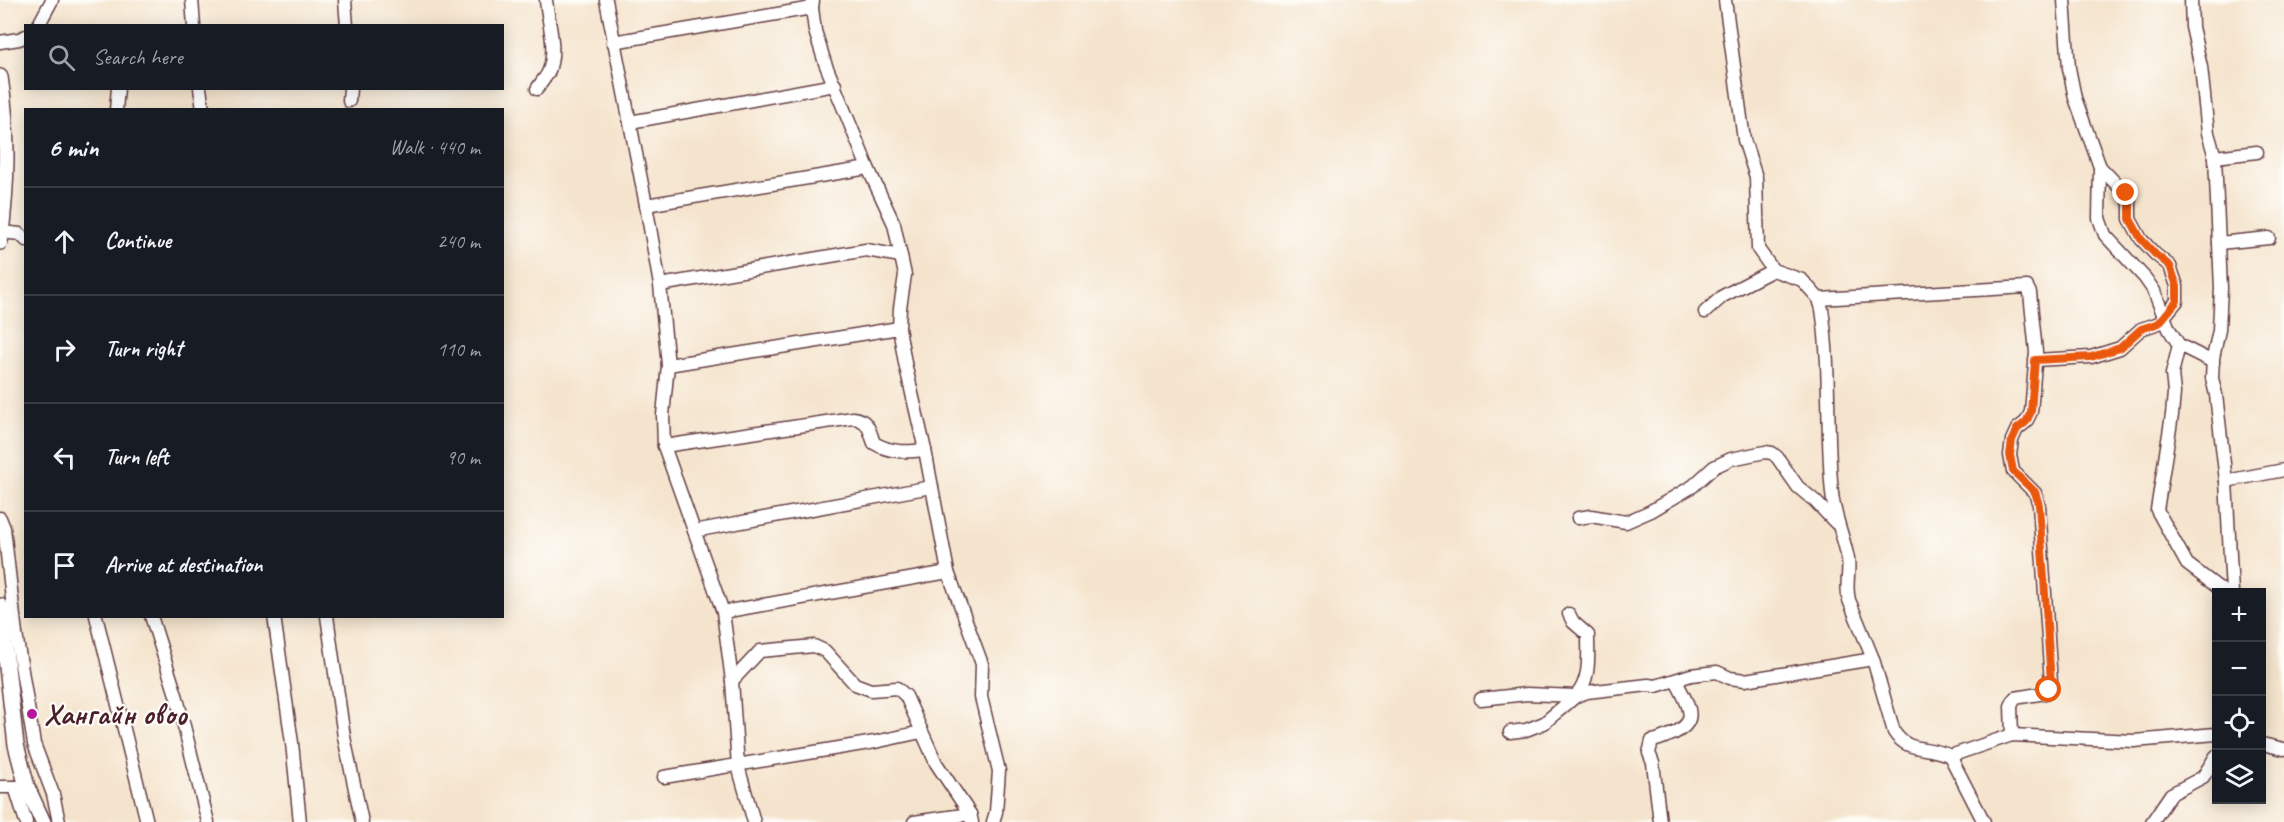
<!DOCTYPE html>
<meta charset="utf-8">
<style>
body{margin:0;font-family:Caveat,sans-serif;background:#20242c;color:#f1f3f6}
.controls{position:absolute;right:18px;bottom:18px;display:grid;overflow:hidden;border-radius:0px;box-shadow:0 3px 15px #0003}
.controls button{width:54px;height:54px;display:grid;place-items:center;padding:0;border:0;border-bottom:2px solid #363941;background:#171b24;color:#f1f3f6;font:30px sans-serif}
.stop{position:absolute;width:18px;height:18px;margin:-14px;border:4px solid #ea580c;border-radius:50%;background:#fff}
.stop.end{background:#ea580c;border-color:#fff;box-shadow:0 2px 6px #0008}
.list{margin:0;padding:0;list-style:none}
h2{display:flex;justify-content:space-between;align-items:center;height:78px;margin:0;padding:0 24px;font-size:26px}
h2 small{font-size:20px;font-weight:400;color:#9ea1a6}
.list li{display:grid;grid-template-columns:39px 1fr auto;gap:18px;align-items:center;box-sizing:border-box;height:108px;padding:0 24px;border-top:2px solid #363941}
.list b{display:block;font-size:22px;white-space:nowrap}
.list em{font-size:20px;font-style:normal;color:#9ea1a6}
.icon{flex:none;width:33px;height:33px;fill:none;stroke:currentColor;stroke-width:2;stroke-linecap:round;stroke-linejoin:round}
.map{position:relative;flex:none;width:2284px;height:822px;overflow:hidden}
.search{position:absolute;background:#171b24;box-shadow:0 3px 15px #0003;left:24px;top:24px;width:480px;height:66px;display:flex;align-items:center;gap:15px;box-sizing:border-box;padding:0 21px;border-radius:0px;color:#9ea1a6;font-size:22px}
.panel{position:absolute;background:#171b24;box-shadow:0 3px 15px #0003;left:24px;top:108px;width:480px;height:510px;border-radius:0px}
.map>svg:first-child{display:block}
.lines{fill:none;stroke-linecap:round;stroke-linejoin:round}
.minor-casing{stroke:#643d43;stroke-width:15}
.major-casing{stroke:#643d43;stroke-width:18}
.minor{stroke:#fff;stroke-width:12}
.major{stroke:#fff;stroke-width:15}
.route{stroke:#ea580c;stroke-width:8}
.poi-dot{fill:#b5179e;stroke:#fdfcf7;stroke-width:2}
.labels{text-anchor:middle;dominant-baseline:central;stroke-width:4.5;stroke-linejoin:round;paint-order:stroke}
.poi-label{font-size:30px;font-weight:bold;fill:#4a1f2b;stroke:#fdfcf7;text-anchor:start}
</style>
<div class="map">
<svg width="2284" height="822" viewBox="0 0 2284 822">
<rect width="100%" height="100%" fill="#fdfcf7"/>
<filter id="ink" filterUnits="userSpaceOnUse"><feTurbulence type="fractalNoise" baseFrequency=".0167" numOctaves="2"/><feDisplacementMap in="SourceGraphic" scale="12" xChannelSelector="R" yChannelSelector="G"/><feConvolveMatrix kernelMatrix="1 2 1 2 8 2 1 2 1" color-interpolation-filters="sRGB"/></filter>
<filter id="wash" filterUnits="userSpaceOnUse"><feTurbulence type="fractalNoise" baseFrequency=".008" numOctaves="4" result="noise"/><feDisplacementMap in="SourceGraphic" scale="24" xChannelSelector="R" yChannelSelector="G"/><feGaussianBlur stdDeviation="1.35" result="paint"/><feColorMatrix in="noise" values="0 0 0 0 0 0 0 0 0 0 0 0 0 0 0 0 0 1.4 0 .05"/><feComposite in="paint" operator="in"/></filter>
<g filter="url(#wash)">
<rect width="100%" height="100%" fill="#f5e4cd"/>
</g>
<g filter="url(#ink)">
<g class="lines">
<g class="minor-casing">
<g id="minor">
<path d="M192,0L194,26"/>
<path d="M345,0L347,26"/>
<path d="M606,0L646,205L660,285L668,365L663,415L664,446L723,612L732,681L738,766L754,822"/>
<path d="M813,0L812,8L815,31L825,63L868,168L894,224L905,275L900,308L899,328L905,363L925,450L948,572L982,664L981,697L999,771L996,812L993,822"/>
<path d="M1725,0L1744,140L1756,177L1758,249L1773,270L1802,280L1819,299L1822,309C1831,370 1826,432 1832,493C1834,516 1844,537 1848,559C1850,573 1845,586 1849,600L1873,659L1894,732C1908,754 1929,745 1950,756L1984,822"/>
<path d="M2064,0L2069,68L2075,98L2100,167L2099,218L2105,235L2145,278L2154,291L2169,329L2179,345L2213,362"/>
<path d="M2191,0L2192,27L2201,67L2208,133L2215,157L2221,288L2219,330L2213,358L2212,378L2216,395L2226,481L2232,592"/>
<path d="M38,26L52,0"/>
<path d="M0,42L19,39L26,36"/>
<path d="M613,42L812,8"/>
<path d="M200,88L203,110"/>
<path d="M537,89C540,84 545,78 548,73C558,49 548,23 546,0"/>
<path d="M349,101L350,88"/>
<path d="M116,110L118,88"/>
<path d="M630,122L835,85"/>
<path d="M2215,157L2257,152"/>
<path d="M646,205L868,168"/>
<path d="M1,232L20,234L26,240"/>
<path d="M2219,243L2269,238"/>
<path d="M660,285L866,250L901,256"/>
<path d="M1819,299L2027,287L2030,293L2036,352L2031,412L2026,422L2017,429L2012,440L2010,455L2013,471L2035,493L2039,505L2051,683L2049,690L2045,693L2015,698L2011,706L2012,735"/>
<path d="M1705,312L1723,296L1773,270"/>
<path d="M2179,345L2172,374L2174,393L2172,415L2157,510L2187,564L2224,592"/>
<path d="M2035,360L2091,357L2120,348L2141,329L2159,323L2177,301V286L2170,266L2155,254L2141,239L2130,219V204L2125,193L2100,167"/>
<path d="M668,365L899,328"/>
<path d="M664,446L853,418C869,420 869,430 874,443C891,453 906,452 925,450"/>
<path d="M2226,481L2284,470"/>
<path d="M0,518L4,528L16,634L34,744L53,794L59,822"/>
<path d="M1578,518L1591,516L1626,522L1651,511L1693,486L1714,467L1731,459L1765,452L1772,453L1777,457L1798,487L1815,501L1836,523"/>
<path d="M694,531L931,487"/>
<path d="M723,612L948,572"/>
<path d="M96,616L147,822"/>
<path d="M151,616L177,698L208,822"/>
<path d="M274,616L292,743L300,822"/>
<path d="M327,616L344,737L362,822"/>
<path d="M732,681L760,651L814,646L825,651L855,684L871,690L897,688L906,696L936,763L970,814L972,822"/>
<path d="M1481,699L1527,694L1576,696C1591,679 1588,657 1588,635L1573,622L1569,614"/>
<path d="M1510,732L1526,730L1544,723L1576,696L1587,692L1648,685L1656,686L1691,675L1717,672L1730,678L1745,680L1873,659"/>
<path d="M2262,744L2284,749"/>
<path d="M1950,756L2012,735L2134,741L2216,734"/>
<path d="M664,777L875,742L921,732"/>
<path d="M0,787H23"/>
<path d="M15,787L26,822"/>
<path d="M914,822L970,814"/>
<path d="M1660,822L1653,763L1649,753L1652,741C1659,740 1664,737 1670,735C1702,722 1688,705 1676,681"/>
<path d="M2152,822L2171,794L2203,777L2216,756"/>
</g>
</g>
<g class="major-casing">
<g id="major">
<path d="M0,77C9,136 7,184 0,242"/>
<path d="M0,606L16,745L27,787L43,822"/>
</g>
</g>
<use href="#minor" class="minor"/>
<use href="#major" class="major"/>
</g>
</g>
<g class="lines" filter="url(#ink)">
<path class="route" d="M2049,690L2051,683L2039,505L2035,492L2013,471L2010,455L2012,440L2017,429L2026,422L2031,412L2035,360L2091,357L2120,348L2141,329L2159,323L2177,301V286L2170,266L2155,254L2141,239L2130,219V204L2126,193"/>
</g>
<circle class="poi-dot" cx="32" cy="714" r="6"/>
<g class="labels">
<g class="poi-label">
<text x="44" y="714">Хангайн овоо</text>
</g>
</g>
</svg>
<div class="controls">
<button>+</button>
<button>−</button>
<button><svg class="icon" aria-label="locate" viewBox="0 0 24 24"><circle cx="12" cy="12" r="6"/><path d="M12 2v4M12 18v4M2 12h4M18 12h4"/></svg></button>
<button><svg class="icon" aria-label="layers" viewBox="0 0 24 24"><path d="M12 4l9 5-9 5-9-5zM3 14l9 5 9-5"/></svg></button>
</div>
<div class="stop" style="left:2049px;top:690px"></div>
<div class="stop end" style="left:2126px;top:193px"></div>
<div class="search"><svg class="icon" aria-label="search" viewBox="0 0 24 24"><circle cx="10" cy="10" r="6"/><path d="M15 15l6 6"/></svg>Search here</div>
<section class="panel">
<h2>6 min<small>Walk · 440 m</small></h2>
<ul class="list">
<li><svg class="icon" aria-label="ahead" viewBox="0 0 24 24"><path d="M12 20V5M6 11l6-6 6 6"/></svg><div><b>Continue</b></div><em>240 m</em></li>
<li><svg class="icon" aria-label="right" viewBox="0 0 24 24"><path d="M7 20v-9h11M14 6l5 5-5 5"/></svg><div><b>Turn right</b></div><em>110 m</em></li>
<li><svg class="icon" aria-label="left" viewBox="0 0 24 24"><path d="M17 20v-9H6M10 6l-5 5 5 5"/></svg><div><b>Turn left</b></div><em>90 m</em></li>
<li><svg class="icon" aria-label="arrive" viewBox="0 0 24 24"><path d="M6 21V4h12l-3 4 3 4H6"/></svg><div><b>Arrive at destination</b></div></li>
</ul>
</section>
</div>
